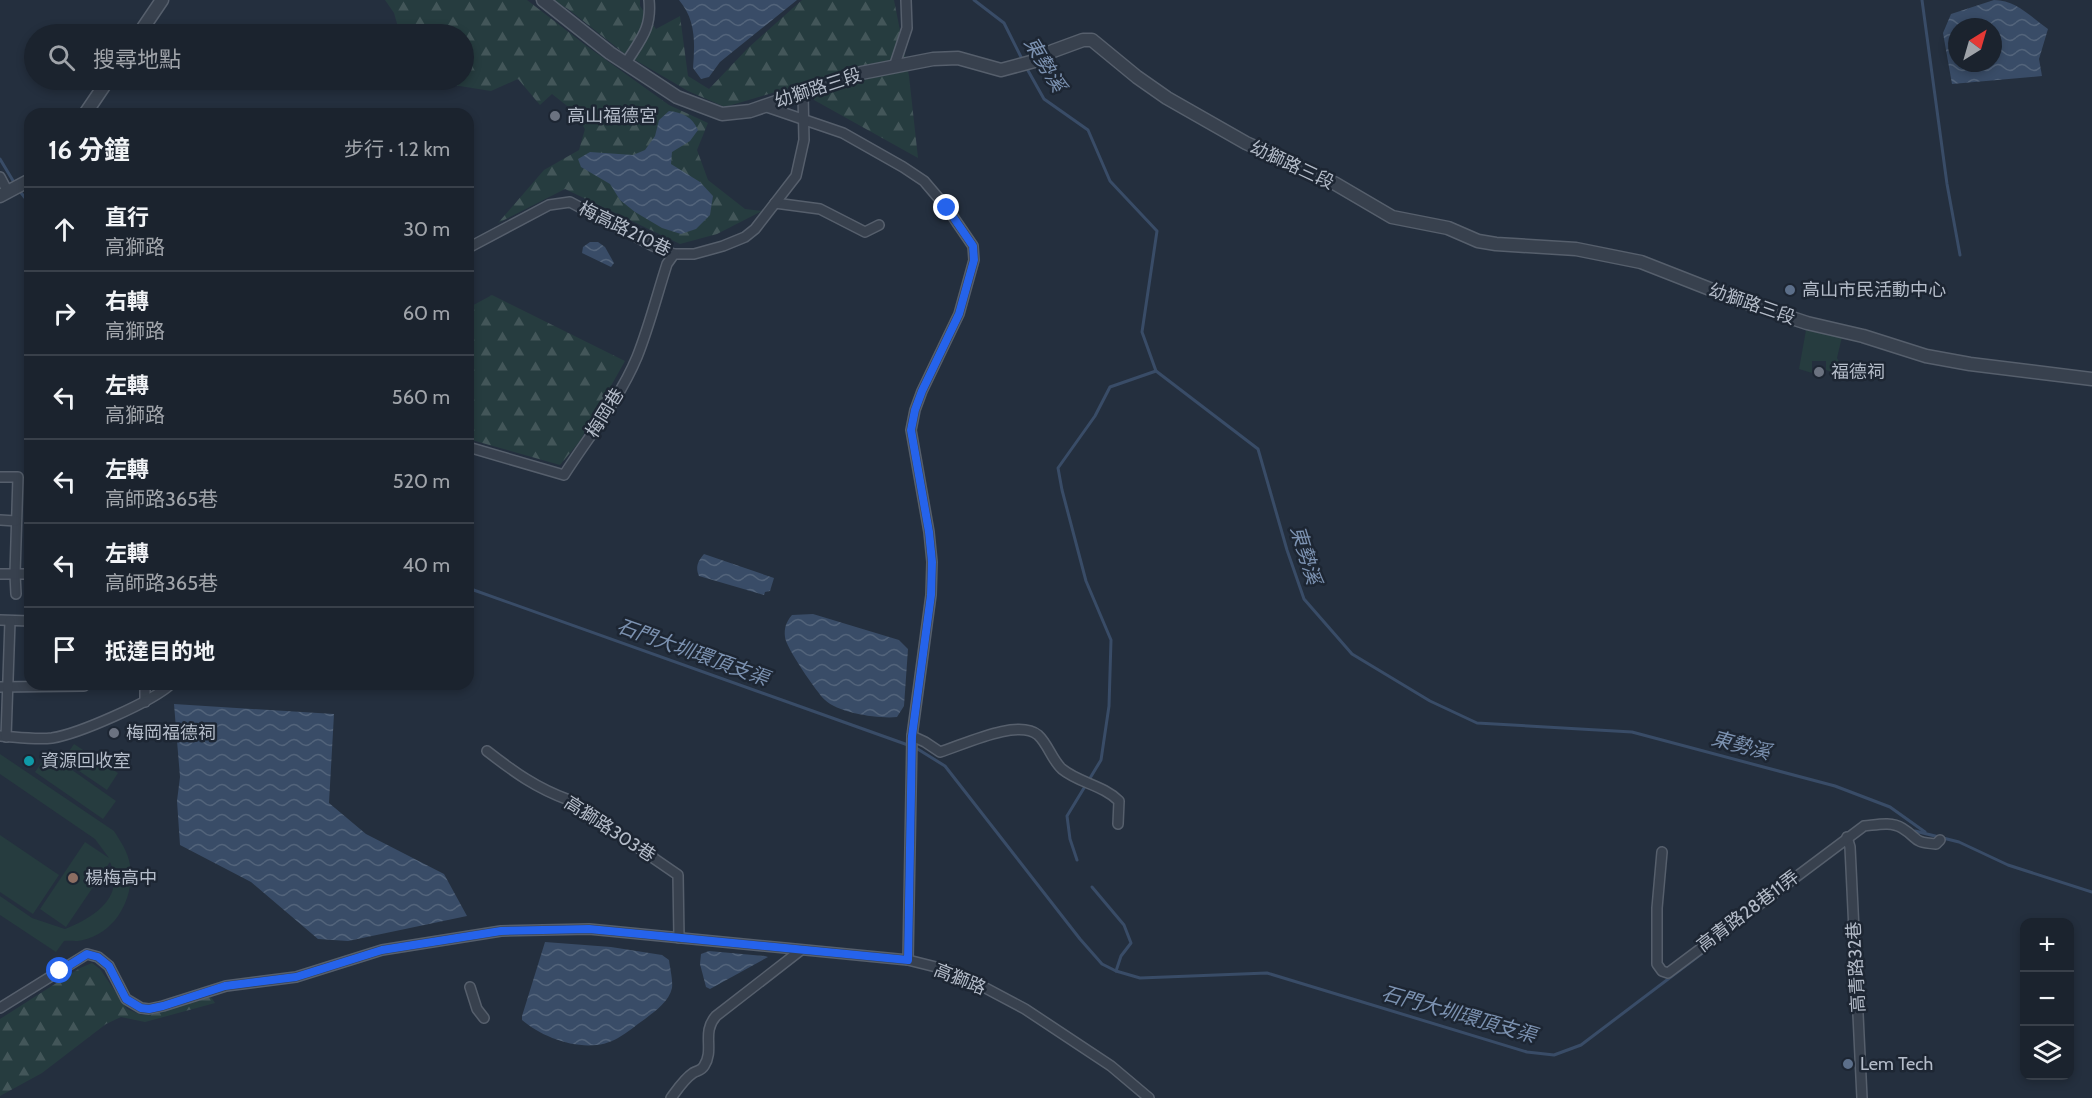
<!DOCTYPE html>
<html lang="zh-TW">
<meta charset="utf-8">
<style>
body{margin:0;font-family:Cabin,"Noto Sans TC",sans-serif;background:#242b36;color:#f1f3f6}
.controls{position:absolute;right:18px;bottom:18px;display:grid;overflow:hidden;border-radius:12px;box-shadow:0 3px 9px #0003}
.controls button{width:54px;height:54px;display:grid;place-items:center;padding:0;border:0;border-bottom:2px solid #39404a;background:#1b232e;color:#f1f3f6;font:30px sans-serif}
.compass{position:absolute;left:1948px;top:18px;width:54px;height:54px;border-radius:50%;background:#1b232e;box-shadow:0 3px 9px #0003;rotate:37deg}
.stop{position:absolute;width:18px;height:18px;margin:-14px;border:4px solid #2563eb;border-radius:50%;background:#fff}
.stop.end{background:#2563eb;border-color:#fff;box-shadow:0 2px 6px #0008}
.list{margin:0;padding:0;list-style:none}
h2{display:flex;justify-content:space-between;align-items:center;height:78px;margin:0;padding:0 24px;font-size:26px}
h2 small{font-size:20px;font-weight:400;color:#a0a4aa}
.list li{display:grid;grid-template-columns:39px 1fr auto;gap:18px;align-items:center;box-sizing:border-box;height:84px;padding:0 24px;border-top:2px solid #39404a}
.list b{display:block;font-size:22px;white-space:nowrap}
.list p{margin:0;font-size:20px;white-space:nowrap;color:#a0a4aa}
.list em{font-size:20px;font-style:normal;color:#a0a4aa}
.icon{flex:none;width:33px;height:33px;fill:none;stroke:currentColor;stroke-width:2;stroke-linecap:round;stroke-linejoin:round}
.map{position:relative;flex:none;width:2092px;height:1098px;overflow:hidden}
.search{position:absolute;background:#1b232e;box-shadow:0 3px 9px #0003;left:24px;top:24px;width:450px;height:66px;display:flex;align-items:center;gap:15px;box-sizing:border-box;padding:0 21px;border-radius:33px;color:#a0a4aa;font-size:22px}
.panel{position:absolute;background:#1b232e;box-shadow:0 3px 9px #0003;left:24px;top:108px;width:450px;height:582px;border-radius:18px}
.map>svg:first-child{display:block}
.green{fill:#263c3f}
.forest{fill:url(#forest-firs)}
.water{fill:url(#water-waves);fill-rule:evenodd}
.lines{fill:none;stroke-linecap:round;stroke-linejoin:round}
.stream{stroke:#394c67;stroke-width:3}
.minor-casing{stroke:#565f6c;stroke-width:12}
.tertiary-casing{stroke:#565f6c;stroke-width:15}
.minor{stroke:#38414e;stroke-width:9}
.tertiary{stroke:#38414e;stroke-width:12}
.route{stroke:#2563eb;stroke-width:8}
.worship-dot{fill:#6b7280;stroke:#1d2633;stroke-width:2}
.service-dot{fill:#5c6f8a;stroke:#1d2633;stroke-width:2}
.culture-dot{fill:#0f9aa8;stroke:#1d2633;stroke-width:2}
.education-dot{fill:#8d6e63;stroke:#1d2633;stroke-width:2}
.labels{text-anchor:middle;dominant-baseline:central;stroke-width:5;stroke-linejoin:round;paint-order:stroke}
.street-label{font-size:18px;fill:#b4bcc9;stroke:#1d2633}
.poi-label{font-size:18px;fill:#b4bcc9;stroke:#1d2633;text-anchor:start}
.water-label{font-size:20px;font-style:italic;fill:#7c92b1;stroke:#1d2633}
</style>
<div class="map">
<svg width="2092" height="1098" viewBox="0 0 2092 1098">
<defs>
<pattern id="forest-firs" width="22" height="20" patternUnits="userSpaceOnUse" patternTransform="scale(1.5)"><rect width="22" height="20" fill="#263c3f"/><path d="M5 1l3.5 6h-7zM16 11l3.5 6h-7z" fill="#435659"/></pattern>
<pattern id="water-waves" width="16" height="10" patternUnits="userSpaceOnUse" patternTransform="scale(1.5)"><rect width="16" height="10" fill="#394c67"/><path d="M0 5q4-4 8 0t8 0" fill="none" stroke="#53647b"/></pattern>
</defs>
<rect width="100%" height="100%" fill="#242f3e"/>
<g class="green">
<path d="M1806,330L1842,337L1837,358L1841,365L1838,374L1826,370V361H1812V373L1799,369Z"/>
<path d="M74,744L118,773L107,790L63,760Z"/>
<path d="M48,753L116,801L103,819L35,772Z"/>
<path d="M0,754L114,831C121,842 128,852 130,865C135,897 116,933 83,940C77,942 70,940 64,941L56,952L0,915V896L32,918L65,929C93,918 126,898 110,862L66,927L40,909L85,842L109,858L95,839L0,774Z"/>
<path d="M0,835L59,875L33,914L0,892Z"/>
</g>
<g class="forest">
<path d="M385,0H527L588,47L669,105L708,123L697,150L708,180L745,209L762,211L717,234L680,244L565,189L498,223L544,170L579,150L585,129L571,109L552,94L540,105L518,79L491,91L422,80H464V34H400L394,13Z"/>
<path d="M553,0H640V6L656,29L680,16L688,76L709,89L748,48L802,0H894L909,76L918,158L814,100L810,82L725,107L688,91L625,54L568,9Z"/>
<path d="M492,295L625,361L580,441L560,465L468,439V308Z"/>
<path d="M92,963L100,969L127,1009L142,1015L211,997L215,1003L145,1022L121,1017L106,1024L42,1073L0,1096V1019L80,968Z"/>
</g>
<g class="water">
<path d="M679,0H797L720,62L709,77L701,79L693,68C695,43 696,20 679,0Z"/>
<path d="M1994,0C2016,0 2031,17 2048,29L2039,59L2042,76L1952,84L1943,33L1951,14ZM1957,27H1993V63H1957Z"/>
<path d="M669,111C684,113 692,117 698,130L690,141L672,152L671,164L700,182L713,196L710,215L696,229L681,234L662,228L635,212L620,200L610,184L581,167L578,159L590,152L633,155L645,150L655,136L659,120Z"/>
<path d="M590,242H598L605,247L614,263L611,267L582,253L583,247Z"/>
<path d="M704,554L774,578L770,591L765,592L764,595L699,576C695,567 698,561 704,554Z"/>
<path d="M813,614L899,640L908,649L904,706L897,717C879,719 838,713 825,700C817,693 785,646 785,637C784,628 786,622 792,615Z"/>
<path d="M174,704L334,714L329,803L366,834L444,874L467,916L348,941L318,939L251,882L180,845L177,801L180,777Z"/>
<path d="M545,942L611,947L662,955L669,960C670,968 673,980 672,988C669,1002 655,1011 645,1019C636,1025 627,1033 618,1038C590,1055 545,1040 522,1020V1016Z"/>
<path d="M709,951L765,956L768,957L710,989L706,987L700,964L701,954Z"/>
</g>
<g class="lines">
<g class="stream">
<path d="M974,0L1004,23L1023,61"/>
<path d="M1922,0L1947,184L1960,255"/>
<path d="M1026,67L1044,99L1088,130L1110,181L1157,231L1142,332L1156,371L1258,449L1287,550L1304,599L1352,654L1430,701L1477,723L1632,732L1835,786L1890,807L1925,832"/>
<path d="M0,159L15,184"/>
<path d="M18,189L30,204"/>
<path d="M468,588L908,745"/>
<path d="M916,748L945,766L1080,939L1102,964L1116,971L1140,978L1267,973L1527,1052L1554,1055L1581,1045L1725,936"/>
<path d="M1915,831L1959,842L2008,865L2092,892"/>
<path d="M1077,860L1070,839L1067,816L1101,760L1109,706L1111,640L1086,581L1062,490L1058,468L1095,416L1110,387L1156,371"/>
<path d="M1092,887L1124,925L1131,943L1121,956L1116,971"/>
</g>
<g class="minor-casing">
<g id="minor">
<path d="M626,63C640,40 652,29 649,0"/>
<path d="M894,67L907,28L906,0"/>
<path d="M764,106L843,133L903,167L924,181L947,208L973,246L974,260L959,314L922,391L915,410L911,430L929,532L932,562L931,595L912,736L908,960"/>
<path d="M0,177L8,192"/>
<path d="M775,203L820,209L865,232L879,225"/>
<path d="M468,248L549,205L570,202L653,246L674,254H694L723,246L745,237L755,229L796,176L804,140L803,93"/>
<path d="M468,447L564,475C589,436 619,400 637,357C649,327 657,295 667,264L674,254"/>
<path d="M0,477H18L15,574L16,594"/>
<path d="M0,520L16,521"/>
<path d="M0,574H30"/>
<path d="M0,620L30,621"/>
<path d="M145,684V702"/>
<path d="M0,687L84,686V684"/>
<path d="M0,736C16,737 36,740 52,738C78,734 152,702 171,684"/>
<path d="M912,736L925,742L940,752C963,745 1018,718 1038,735C1048,744 1052,760 1062,769C1079,783 1103,785 1119,801L1118,824"/>
<path d="M6,737L10,621"/>
<path d="M487,751C514,772 536,788 569,800L678,875L679,938"/>
<path d="M1847,837L1850,847L1862,1098"/>
<path d="M1662,852L1657,908V964L1662,971L1668,973L1864,826C1876,825 1891,821 1902,828C1920,839 1911,842 1936,844L1940,840"/>
<path d="M470,987L477,1009L484,1018"/>
<path d="M0,1008L87,954L98,957L109,966L126,999L141,1008L149,1009L163,1006L226,986L296,977L382,950L501,931L589,929L908,960L948,970L978,984L1025,1009L1111,1066L1149,1098"/>
<path d="M671,1098C677,1090 684,1079 693,1073C698,1070 701,1071 704,1066C715,1049 701,1033 716,1016L801,950"/>
</g>
</g>
<g class="tertiary-casing">
<g id="tertiary">
<path d="M543,0L610,53L677,97L722,114L750,111L861,73L933,59L958,58L1001,70L1038,60L1053,51L1083,40H1092L1137,77L1167,98L1246,143L1334,183L1392,217L1448,228L1478,241L1496,244L1576,249L1641,262L1738,300L1807,323L1863,336L1926,356L1970,364L2092,379"/>
<path d="M139,34L162,0"/>
<path d="M85,114L108,80"/>
<path d="M0,196L30,180"/>
</g>
</g>
<use href="#minor" class="minor"/>
<use href="#tertiary" class="tertiary"/>
</g>
<g class="lines">
<path class="route" d="M60,971L87,954L98,957L109,966L126,999L141,1008L149,1009L163,1006L225,986L296,977L382,950L501,931L589,929L908,960L912,736L931,595L932,562L929,532L911,430L915,410L922,391L959,314L974,260L973,246L947,208"/>
</g>
<g class="worship-dot">
<circle cx="555" cy="116" r="6"/>
<circle cx="1819" cy="372" r="6"/>
<circle cx="114" cy="733" r="6"/>
</g>
<g class="service-dot">
<circle cx="1790" cy="290" r="6"/>
<circle cx="1848" cy="1064" r="6"/>
</g>
<circle class="culture-dot" cx="29" cy="761" r="6"/>
<circle class="education-dot" cx="73" cy="878" r="6"/>
<g class="labels">
<g class="street-label">
<text transform="translate(818 88) rotate(-18)">幼獅路三段</text>
<text transform="translate(1292 165) rotate(25)">幼獅路三段</text>
<text transform="translate(625 229) rotate(26)">梅高路210巷</text>
<text transform="translate(1752 304) rotate(19)">幼獅路三段</text>
<text transform="translate(605 413) rotate(-58)">梅岡巷</text>
<text transform="translate(610 829) rotate(33)">高獅路303巷</text>
<text transform="translate(1748 911) rotate(-37)">高青路28巷11弄</text>
<text transform="translate(1856 967) rotate(-93)">高青路32巷</text>
<text transform="translate(960 979) rotate(22)">高獅路</text>
</g>
<g class="poi-label">
<text x="567" y="116">高山福德宮</text>
<text x="1802" y="290">高山市民活動中心</text>
<text x="1831" y="372">福德祠</text>
<text x="126" y="733">梅岡福德祠</text>
<text x="41" y="761">資源回收室</text>
<text x="85" y="878">楊梅高中</text>
<text x="1860" y="1064">Lem Tech</text>
</g>
<g class="water-label">
<text transform="translate(1045 64) rotate(59)">東勢溪</text>
<text transform="translate(1306 555) rotate(73)">東勢溪</text>
<text transform="translate(693 652) rotate(20)">石門大圳環頂支渠</text>
<text transform="translate(1741 745) rotate(15)">東勢溪</text>
<text transform="translate(1459 1014) rotate(16)">石門大圳環頂支渠</text>
</g>
</g>
</svg>
<div class="controls">
<button>+</button>
<button>−</button>
<button><svg class="icon" aria-label="layers" viewBox="0 0 24 24"><path d="M12 4l9 5-9 5-9-5zM3 14l9 5 9-5"/></svg></button>
</div>
<svg class="compass" viewBox="-18 -18 36 36"><path d="M0-13l5 13h-10z" fill="#e53935"/><path d="M0 13l5-13h-10z" fill="#a0a4aa"/></svg>
<div class="stop" style="left:60px;top:971px"></div>
<div class="stop end" style="left:947px;top:208px"></div>
<div class="search"><svg class="icon" aria-label="search" viewBox="0 0 24 24"><circle cx="10" cy="10" r="6"/><path d="M15 15l6 6"/></svg>搜尋地點</div>
<section class="panel">
<h2>16 分鐘<small>步行 · 1.2 km</small></h2>
<ul class="list">
<li><svg class="icon" aria-label="ahead" viewBox="0 0 24 24"><path d="M12 20V5M6 11l6-6 6 6"/></svg><div><b>直行</b><p>高獅路</p></div><em>30 m</em></li>
<li><svg class="icon" aria-label="right" viewBox="0 0 24 24"><path d="M7 20v-9h11M14 6l5 5-5 5"/></svg><div><b>右轉</b><p>高獅路</p></div><em>60 m</em></li>
<li><svg class="icon" aria-label="left" viewBox="0 0 24 24"><path d="M17 20v-9H6M10 6l-5 5 5 5"/></svg><div><b>左轉</b><p>高獅路</p></div><em>560 m</em></li>
<li><svg class="icon" aria-label="left" viewBox="0 0 24 24"><path d="M17 20v-9H6M10 6l-5 5 5 5"/></svg><div><b>左轉</b><p>高師路365巷</p></div><em>520 m</em></li>
<li><svg class="icon" aria-label="left" viewBox="0 0 24 24"><path d="M17 20v-9H6M10 6l-5 5 5 5"/></svg><div><b>左轉</b><p>高師路365巷</p></div><em>40 m</em></li>
<li><svg class="icon" aria-label="arrive" viewBox="0 0 24 24"><path d="M6 21V4h12l-3 4 3 4H6"/></svg><div><b>抵達目的地</b></div></li>
</ul>
</section>
</div>
